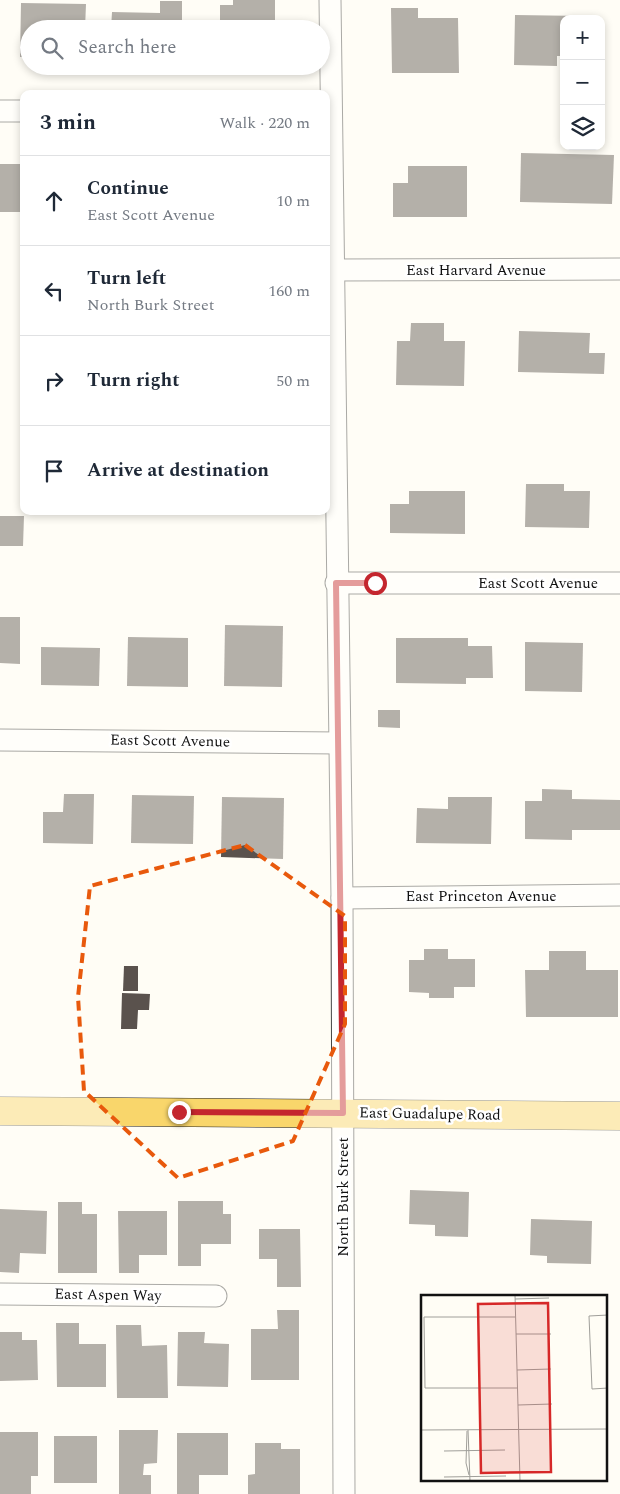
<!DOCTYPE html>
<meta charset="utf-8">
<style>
body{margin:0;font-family:Spectral,serif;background:#f2f2f3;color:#1f2937}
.controls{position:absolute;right:15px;top:15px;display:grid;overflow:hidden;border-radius:10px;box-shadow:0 2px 8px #0003}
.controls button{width:45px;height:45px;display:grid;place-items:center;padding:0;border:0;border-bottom:1px solid #e0e1e3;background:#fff;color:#1f2937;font:25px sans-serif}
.stop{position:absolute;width:15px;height:15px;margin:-11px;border:4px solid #c4262e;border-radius:50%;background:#fff}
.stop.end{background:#c4262e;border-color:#fff;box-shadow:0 1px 5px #0008}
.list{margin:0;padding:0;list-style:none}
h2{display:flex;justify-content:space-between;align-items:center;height:65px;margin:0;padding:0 20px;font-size:21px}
h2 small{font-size:16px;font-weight:400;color:#747a83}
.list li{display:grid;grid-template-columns:32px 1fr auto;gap:15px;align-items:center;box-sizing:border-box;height:90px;padding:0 20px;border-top:1px solid #e0e1e3}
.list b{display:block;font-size:19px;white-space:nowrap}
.list p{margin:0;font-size:16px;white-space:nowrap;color:#747a83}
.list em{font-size:16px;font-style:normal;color:#747a83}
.icon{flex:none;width:28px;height:28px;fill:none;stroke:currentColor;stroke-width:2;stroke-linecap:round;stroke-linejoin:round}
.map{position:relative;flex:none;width:620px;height:1494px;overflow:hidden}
.search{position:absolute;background:#fff;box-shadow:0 2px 8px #0003;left:20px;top:20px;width:310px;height:55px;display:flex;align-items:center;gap:12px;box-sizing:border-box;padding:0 18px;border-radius:28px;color:#747a83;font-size:19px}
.panel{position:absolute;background:#fff;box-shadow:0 2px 8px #0003;left:20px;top:90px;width:310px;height:425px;border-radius:10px}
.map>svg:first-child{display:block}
.building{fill:#5a524d}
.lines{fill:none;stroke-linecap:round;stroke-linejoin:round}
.minor-casing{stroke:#444;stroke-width:23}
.major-casing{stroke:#222;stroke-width:29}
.minor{stroke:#fff;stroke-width:21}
.major{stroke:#f9d66b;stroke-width:28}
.route{stroke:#c4262e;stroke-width:6}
.marked{fill:none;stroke:#e8590c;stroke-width:4;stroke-dasharray:10 6;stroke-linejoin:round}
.labels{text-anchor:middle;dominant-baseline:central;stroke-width:5;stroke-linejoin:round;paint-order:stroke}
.street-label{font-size:15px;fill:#111;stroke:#fff}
.inset-road{fill:none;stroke:#a09f9a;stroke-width:1}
.view{fill:#d62828;fill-opacity:0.15;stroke:#d62828;stroke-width:2.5}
.inset-edge{fill:none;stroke:#111;stroke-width:2.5}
</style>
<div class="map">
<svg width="620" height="1494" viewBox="0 0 620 1494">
<rect width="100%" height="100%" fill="#fffdf5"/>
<g class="building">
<path d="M233,0H275V29H220V5H233Z"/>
<path d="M160,1H182V29H111L112,12L160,13Z"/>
<path d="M21,3L86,4L85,29H29V57H20Z"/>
<path d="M391,8H418V18H458L459,73H392Z"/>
<path d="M515,15L584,16V19H564V56H557V66L514,65Z"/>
<path d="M521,153L614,155L612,204L520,202Z"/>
<rect x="0" y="164" width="24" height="48"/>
<path d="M408,166H467V217H393V183H408Z"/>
<path d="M411,323H444V341H465L464,386L396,385L397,341H410Z"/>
<path d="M519,331L590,333L589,353H605L604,374L518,372Z"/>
<path d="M526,484H564V491H590L589,528L525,527Z"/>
<path d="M409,491H465V534L390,533V504H409Z"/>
<path d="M0,516H24L23,546H0Z"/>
<path d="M0,617H20V664L0,663Z"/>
<path d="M225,625L283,626L282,687L224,686Z"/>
<path d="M128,637L188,638V687L127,686Z"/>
<path d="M396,638H468V646H492L493,678H466V684L396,683Z"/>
<path d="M525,642L583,643L582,692L525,691Z"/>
<path d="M41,647L100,648L99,686L41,685Z"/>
<path d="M378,710H400V728L378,727Z"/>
<path d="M542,789L572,790V799L620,800V830H572V840L525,839V801H542Z"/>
<path d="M64,794H94L93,844L43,843V812H63Z"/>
<path d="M132,795L194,796L193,844L131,843Z"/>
<path d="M222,797L284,798L283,859L221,857Z"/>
<path d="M448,797H492L491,844L416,843L417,808L448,809Z"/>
<path d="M424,949H448V959H475V987H454V998H429V993L409,992V960H424Z"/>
<path d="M549,951H586V970H618V1017H526L525,970H549Z"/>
<path d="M124,966H138V991H123Z"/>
<path d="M122,993L150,994L149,1010H138L137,1029H121Z"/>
<path d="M410,1190L469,1192L468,1237L435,1236V1225L409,1224Z"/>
<path d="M178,1201H223V1214H231V1244H201V1266H178Z"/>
<path d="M58,1202H82V1214H97V1273H58Z"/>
<path d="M0,1209L47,1211L46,1254L20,1253L19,1273L0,1272Z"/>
<path d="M118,1211H167V1255H139V1273H119Z"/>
<path d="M531,1219L592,1221L591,1264L547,1263V1256L530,1255Z"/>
<path d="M259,1229H300L301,1287H277V1259H259Z"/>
<path d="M277,1310H299V1380H251V1329H278Z"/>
<path d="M56,1323H79V1344H106V1387H57Z"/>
<path d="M116,1325H141L142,1346L167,1345L168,1398H117Z"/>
<path d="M0,1332H22V1340H37L38,1380L0,1381Z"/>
<path d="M178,1332H205L204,1343L229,1344L228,1387L177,1386Z"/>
<path d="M119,1430H158L157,1463L144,1464L143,1475H151V1494H119Z"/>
<path d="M0,1432H38V1476H31V1494H0Z"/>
<path d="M177,1433H228V1475H199V1494H177Z"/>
<rect x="54" y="1436" width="43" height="47"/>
<path d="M255,1443H281V1449H300V1494H248V1475L255,1474Z"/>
</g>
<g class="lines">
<g class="minor-casing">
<g id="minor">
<path d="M330,0L342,898L344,1494"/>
<path d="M0,111H24"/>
<path d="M333,270L620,269"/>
<path d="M336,583H620"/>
<path d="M0,740L339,743"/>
<path d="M342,898L620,895"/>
<path d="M0,1294L216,1296"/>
</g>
</g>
<g class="major-casing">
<path id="major" d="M0,1111L620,1116"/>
</g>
<use href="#minor" class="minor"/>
<use href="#major" class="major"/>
</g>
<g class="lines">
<path class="route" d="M179,1112L343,1113L336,583H375"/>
</g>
<path d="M0 0H620V1494H0ZM245,845L345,916V1024L293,1141L178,1178L84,1091L78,997L90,886Z" fill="#fffdf5" fill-opacity=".55" fill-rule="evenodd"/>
<path class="marked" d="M245,845L345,916V1024L293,1141L178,1178L84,1091L78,997L90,886Z"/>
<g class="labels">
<g class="street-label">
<text x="476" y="270">East Harvard Avenue</text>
<text x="538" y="583">East Scott Avenue</text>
<text transform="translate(170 741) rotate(1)">East Scott Avenue</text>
<text x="481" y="896">East Princeton Avenue</text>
<text transform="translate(430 1114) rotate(1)">East Guadalupe Road</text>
<text transform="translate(343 1197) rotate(-90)">North Burk Street</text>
<text transform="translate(108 1295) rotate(1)">East Aspen Way</text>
</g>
</g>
<g transform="translate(421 1295)">
<rect width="186" height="186" fill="#fffdf5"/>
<path class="inset-road" d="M94,0L99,186M94,4L128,3M187,20L168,21L171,94L187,93M3,22H94M3,22L4,93M95,39H130M96,75L130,74M4,93H96M97,110L131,109M0,135L187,134M47,135L49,186M46,136L45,168L48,180M23,156L84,155M23,182L85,181"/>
<path class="view" d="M127,8L130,177L60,178L57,9Z"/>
<rect width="186" height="186" class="inset-edge"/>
</g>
</svg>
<div class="controls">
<button>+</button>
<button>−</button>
<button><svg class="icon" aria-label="layers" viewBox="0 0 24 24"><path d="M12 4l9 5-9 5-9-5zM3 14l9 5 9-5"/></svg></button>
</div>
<div class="stop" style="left:375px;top:583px"></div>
<div class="stop end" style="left:179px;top:1112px"></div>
<div class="search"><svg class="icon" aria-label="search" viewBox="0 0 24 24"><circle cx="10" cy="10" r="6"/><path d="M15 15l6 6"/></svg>Search here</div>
<section class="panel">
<h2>3 min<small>Walk · 220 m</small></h2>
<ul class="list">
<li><svg class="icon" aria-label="ahead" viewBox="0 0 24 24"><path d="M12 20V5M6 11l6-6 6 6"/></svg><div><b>Continue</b><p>East Scott Avenue</p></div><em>10 m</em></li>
<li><svg class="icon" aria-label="left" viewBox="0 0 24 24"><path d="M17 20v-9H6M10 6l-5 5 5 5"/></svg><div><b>Turn left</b><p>North Burk Street</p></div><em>160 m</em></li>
<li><svg class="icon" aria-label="right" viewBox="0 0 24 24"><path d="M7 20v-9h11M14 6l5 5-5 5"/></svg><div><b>Turn right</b></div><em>50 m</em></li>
<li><svg class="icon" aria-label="arrive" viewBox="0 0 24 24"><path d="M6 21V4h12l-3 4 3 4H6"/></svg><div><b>Arrive at destination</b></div></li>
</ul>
</section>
</div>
